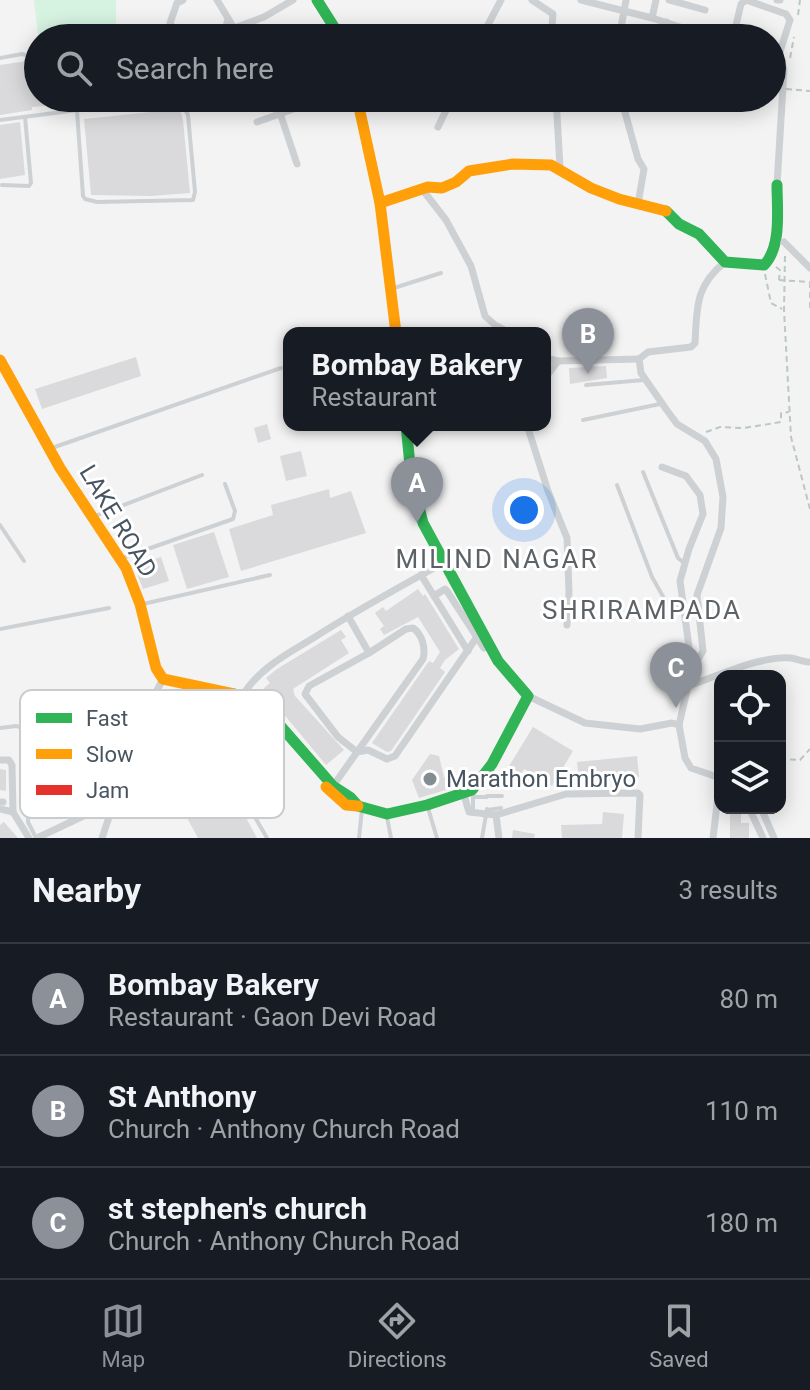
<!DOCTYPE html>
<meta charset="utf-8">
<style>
body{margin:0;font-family:Roboto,sans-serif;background:#242831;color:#f1f3f6}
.controls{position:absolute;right:24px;bottom:24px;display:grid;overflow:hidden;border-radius:16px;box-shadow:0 4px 20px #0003}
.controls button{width:72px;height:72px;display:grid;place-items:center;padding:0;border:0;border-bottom:2px solid #363941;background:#171b24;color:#f1f3f6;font:40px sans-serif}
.you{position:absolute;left:524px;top:510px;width:28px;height:28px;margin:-20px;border:6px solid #fff;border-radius:50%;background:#1a73e8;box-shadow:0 0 0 12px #1a73e833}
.badge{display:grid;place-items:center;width:52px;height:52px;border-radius:50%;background:#8c9099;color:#fff;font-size:26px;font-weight:700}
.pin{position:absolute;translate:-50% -66px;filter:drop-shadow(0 2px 4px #0008)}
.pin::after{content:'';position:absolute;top:42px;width:28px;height:24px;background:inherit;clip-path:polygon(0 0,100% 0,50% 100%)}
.popup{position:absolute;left:283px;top:327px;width:268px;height:104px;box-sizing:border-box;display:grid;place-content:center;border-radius:16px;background:#171b24;filter:drop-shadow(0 2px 6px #0005);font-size:26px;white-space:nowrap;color:#9ea1a6}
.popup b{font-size:30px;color:#f1f3f6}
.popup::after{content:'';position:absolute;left:50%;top:100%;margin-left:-16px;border:16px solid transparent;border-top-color:#171b24}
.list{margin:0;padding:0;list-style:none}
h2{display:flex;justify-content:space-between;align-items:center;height:104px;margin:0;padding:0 32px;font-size:34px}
h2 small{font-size:26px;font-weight:400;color:#9ea1a6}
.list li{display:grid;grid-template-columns:52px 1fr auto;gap:24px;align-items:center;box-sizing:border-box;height:112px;padding:0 32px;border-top:2px solid #363941}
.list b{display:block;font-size:30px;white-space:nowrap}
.list p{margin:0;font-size:26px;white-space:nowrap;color:#9ea1a6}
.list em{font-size:26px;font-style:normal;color:#9ea1a6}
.icon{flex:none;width:44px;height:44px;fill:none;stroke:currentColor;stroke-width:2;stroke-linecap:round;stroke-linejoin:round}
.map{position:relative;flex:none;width:810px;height:838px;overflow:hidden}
.search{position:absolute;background:#171b24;box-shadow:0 4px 20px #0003;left:24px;right:24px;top:24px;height:88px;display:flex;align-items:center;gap:20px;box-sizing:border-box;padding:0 28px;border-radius:44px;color:#9ea1a6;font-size:30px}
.sheet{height:440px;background:#171b24}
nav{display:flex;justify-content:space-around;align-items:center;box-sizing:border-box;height:112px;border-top:2px solid #363941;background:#171b24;font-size:22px;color:#9ea1a6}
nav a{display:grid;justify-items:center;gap:4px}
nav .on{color:#8c9099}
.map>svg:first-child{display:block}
.green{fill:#d6f2e1}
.building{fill:#dadadc}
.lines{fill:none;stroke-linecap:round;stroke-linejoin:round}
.path{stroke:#bbc8c3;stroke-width:2;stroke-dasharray:6 4;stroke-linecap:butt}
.lane{stroke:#ced1d4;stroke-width:4}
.street{stroke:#ced1d4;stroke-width:7}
.fast{stroke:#30b455;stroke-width:11}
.slow{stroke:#ff9f0a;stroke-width:11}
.path-bridge{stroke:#bbc8c3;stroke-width:2;stroke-dasharray:6 4;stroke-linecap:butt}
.street-bridge{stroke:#ced1d4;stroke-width:7}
.poi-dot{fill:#848c93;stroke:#fff;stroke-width:3}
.labels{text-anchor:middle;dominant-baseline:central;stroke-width:6;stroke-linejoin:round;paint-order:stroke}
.street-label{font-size:24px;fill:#485560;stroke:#fff}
.poi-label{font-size:24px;fill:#485560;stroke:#fff;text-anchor:start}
.neighbourhood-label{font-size:26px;letter-spacing:2px;fill:#5d6267;stroke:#fff}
.key{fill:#fff;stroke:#c8cccf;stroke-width:2}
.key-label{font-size:22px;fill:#485560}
</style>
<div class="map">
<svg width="810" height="838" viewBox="0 0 810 838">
<rect width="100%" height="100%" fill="#f3f3f3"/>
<path class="green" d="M34,0H116V38L38,36Z"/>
<g class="building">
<path d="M27,61L29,86L38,85V98H75V103L32,107V110L0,115V65Z"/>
<path d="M170,110H180L183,120L190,193L151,196L91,195L84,119Z"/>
<path d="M20,122L25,175L0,179V125Z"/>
<path d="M136,357L141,376L42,409L35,389Z"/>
<path d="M606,366L607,378L570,384L569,368Z"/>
<path d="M267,424L271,439L258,443L254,428Z"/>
<path d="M301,451L307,476L286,481L280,456Z"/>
<path d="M329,489L330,498L351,491L366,533L241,571L229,529L273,515L271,505Z"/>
<path d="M214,532L229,577L187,589L173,545Z"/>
<path d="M161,557L169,581L143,589L134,566Z"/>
<path d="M418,589L423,596L425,594L459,649L445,660L440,668L445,672L391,751L387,752L372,743L429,661L433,663L440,652L418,617L384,635L380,629L384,626L375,613L383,607L386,611Z"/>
<path d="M341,630L346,637L341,640L349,653L293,689L295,696L344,750L326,765L263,689L270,683L266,678L277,669Z"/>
<path d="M533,727L573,751L552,786L524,769L516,784L503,776Z"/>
<path d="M42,742L89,749L85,777L37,767Z"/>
<path d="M204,742L208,747L257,838H198L159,766Z"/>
<path d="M430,754L439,756L444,777L453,783L449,789L419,798L412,780Z"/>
<path d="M637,756L639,777L579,783L577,762Z"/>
<path d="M0,769L6,770V791L0,790Z"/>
<path d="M603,812L624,814L622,838H562L561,825L602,824Z"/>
<path d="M730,813H741V823H749V838H730Z"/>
<path d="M4,822L18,838H0V825Z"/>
<path d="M513,830L535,834L534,838H512Z"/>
</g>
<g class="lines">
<g class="path">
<path d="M798,15L800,0"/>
<path d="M790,58L794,37"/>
<path d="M785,256L784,310L791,437L810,509"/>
<path d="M776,267L780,270L779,280"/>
<path d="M765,274L771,303L782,309"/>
<path d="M810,282V308"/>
<path d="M706,432L720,427L744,428L781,422V413L789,412"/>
<path d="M780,759L800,760L810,749"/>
</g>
<g class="lane">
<path d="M0,58L22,54L38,58"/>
<path d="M109,98L117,105"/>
<path d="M0,120L117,105H183L188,115L195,192L193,200L97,202L85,199L83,196L77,111"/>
<path d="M2,185L29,186L31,183L25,117"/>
<path d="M394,288L441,273"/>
<path d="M586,385L644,380"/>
<path d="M583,420L660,404"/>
<path d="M52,448L281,368"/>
<path d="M643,472L678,558L684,563"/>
<path d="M617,485L652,577L665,600L683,611"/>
<path d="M95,516L202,475"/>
<path d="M0,525L24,561"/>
<path d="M122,558L233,519L235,511L225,484"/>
<path d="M143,604L270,575"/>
<path d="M0,629L109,608"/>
<path d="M158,689L197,724L216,750L267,838"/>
<path d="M0,728L16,726L101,747L97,783L117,789"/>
<path d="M28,772V822L36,838"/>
<path d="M487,796H502"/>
<path d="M428,808L437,838"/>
<path d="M488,810L501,808"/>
<path d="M473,812V797H487"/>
<path d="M387,817L391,838"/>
<path d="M359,838L362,809"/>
<path d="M482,838L487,809"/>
</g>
<g class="street">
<path d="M217,0L234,28V38"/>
<path d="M532,0L553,14L551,38"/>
<path d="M581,0L652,18"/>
<path d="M656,0L652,18L714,38"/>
<path d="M669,0L705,10"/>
<path d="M777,0H780"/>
<path d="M234,28L264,17L293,0"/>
<path d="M735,33L752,38"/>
<path d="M179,38L170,23L177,3L183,0"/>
<path d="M223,38L228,19"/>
<path d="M481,38L501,0"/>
<path d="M619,38L626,0"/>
<path d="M663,38L666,22"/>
<path d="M733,38L741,4L746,0L786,14L790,20L778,58"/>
<path d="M772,56L782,62L784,70L777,185"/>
<path d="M556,98L560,167"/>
<path d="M621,98L638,159L644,169L638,204"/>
<path d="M280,113L297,164"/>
<path d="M257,122L324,98"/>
<path d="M438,127L452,98"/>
<path d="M422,189L446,220L471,266L485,316L495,325L510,333"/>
<path d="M545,358L558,361"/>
<path d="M639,359L641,373L666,409L677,424L705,441L716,459L723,497L721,528L697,595L703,651L692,669L679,725L685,758L691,768L720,778"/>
<path d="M639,359L648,352L691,347L695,343C697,308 695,286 725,262"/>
<path d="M545,378L558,361L639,359"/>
<path d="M527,425L548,491L567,538L569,592L567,625"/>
<path d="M662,467L686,476L700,495L703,514L689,549L680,581L692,669"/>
<path d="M421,575L468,651"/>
<path d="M434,596L445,589L447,591L484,648"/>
<path d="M348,616L369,653L309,686L305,694L338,737L357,752L368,750L387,759L395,756L481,631"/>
<path d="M688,686C716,677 761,655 791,658C798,659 804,662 810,662"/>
<path d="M243,695C259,668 289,653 315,637C357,610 401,586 445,562"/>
<path d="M528,696L585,723L640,729L672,723L679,725"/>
<path d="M0,760H9L12,765L13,812L29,838"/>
<path d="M333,786L423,659C426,648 422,634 413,628L406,629L369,653"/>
<path d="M464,795L469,812L496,815L499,838"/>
<path d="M0,802H3"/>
<path d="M749,808L763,838"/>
<path d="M761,808L774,838"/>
<path d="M0,809L13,812"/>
<path d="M496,815L566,794L638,793L640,795L638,838"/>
<path d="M37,838L113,802"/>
<path d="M102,838L142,718L163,679"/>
<path d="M713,838L720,779"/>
</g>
<g class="fast">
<path d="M317,0L341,38"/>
<path d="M666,211L679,224L699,234L725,262L764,265C782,247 777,208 777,185"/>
<path d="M234,694L257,699L333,786L350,797L358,806L387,814L427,805L472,790L492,764L528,696L498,661L423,523L411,475L406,425"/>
</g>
<g class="slow">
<path d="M357,98L380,203L396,333"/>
<path d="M380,203L428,187L442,188L456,182L469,171L513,164L551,165L591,188L619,199L666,211"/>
<path d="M0,360L60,468L126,568L140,604L156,668L163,679L234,694"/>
<path d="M326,787L346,805L358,806"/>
</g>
<g class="path-bridge">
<path d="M786,89L810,91"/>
<path d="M779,280L810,282"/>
</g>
<path class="street-bridge" d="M784,242L810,268"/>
</g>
<circle class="poi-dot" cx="430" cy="779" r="8"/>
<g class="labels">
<g class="street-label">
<text transform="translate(118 521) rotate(59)">LAKE ROAD</text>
</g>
<g class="poi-label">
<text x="446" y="779">Marathon Embryo</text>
</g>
<g class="neighbourhood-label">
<text x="497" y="559">MILIND NAGAR</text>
<text x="642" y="610">SHRIRAMPADA</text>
</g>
</g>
<rect x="20" y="690" width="264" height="128" rx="12" class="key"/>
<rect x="36" y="713" width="36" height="10" fill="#30b455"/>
<rect x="36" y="749" width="36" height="10" fill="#ff9f0a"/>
<rect x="36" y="785" width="36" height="10" fill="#e5322d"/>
<g class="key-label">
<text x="86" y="726">Fast</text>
<text x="86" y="762">Slow</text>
<text x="86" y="798">Jam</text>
</g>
</svg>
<div class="controls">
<button><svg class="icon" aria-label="locate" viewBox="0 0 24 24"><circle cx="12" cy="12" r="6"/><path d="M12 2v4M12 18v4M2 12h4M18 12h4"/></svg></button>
<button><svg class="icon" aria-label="layers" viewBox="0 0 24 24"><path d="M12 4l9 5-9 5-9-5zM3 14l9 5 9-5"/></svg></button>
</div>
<div class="you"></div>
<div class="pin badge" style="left:417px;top:523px">A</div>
<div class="popup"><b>Bombay Bakery</b>Restaurant</div>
<div class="pin badge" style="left:588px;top:374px">B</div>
<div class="pin badge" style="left:676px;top:708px">C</div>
<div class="search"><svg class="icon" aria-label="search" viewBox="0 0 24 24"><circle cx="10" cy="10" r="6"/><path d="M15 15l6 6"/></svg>Search here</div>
</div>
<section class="sheet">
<h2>Nearby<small>3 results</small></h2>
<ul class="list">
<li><span class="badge">A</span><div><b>Bombay Bakery</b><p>Restaurant · Gaon Devi Road</p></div><em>80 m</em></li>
<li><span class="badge">B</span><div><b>St Anthony</b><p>Church · Anthony Church Road</p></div><em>110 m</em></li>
<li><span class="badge">C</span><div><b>st stephen's church</b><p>Church · Anthony Church Road</p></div><em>180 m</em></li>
</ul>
</section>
<nav>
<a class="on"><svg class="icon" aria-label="map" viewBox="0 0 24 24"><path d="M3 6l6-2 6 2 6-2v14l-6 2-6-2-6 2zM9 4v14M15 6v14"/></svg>Map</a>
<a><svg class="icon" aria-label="directions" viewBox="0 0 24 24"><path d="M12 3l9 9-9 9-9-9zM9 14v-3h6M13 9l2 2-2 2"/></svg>Directions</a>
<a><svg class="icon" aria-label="saved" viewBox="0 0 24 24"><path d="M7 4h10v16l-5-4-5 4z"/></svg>Saved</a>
</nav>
